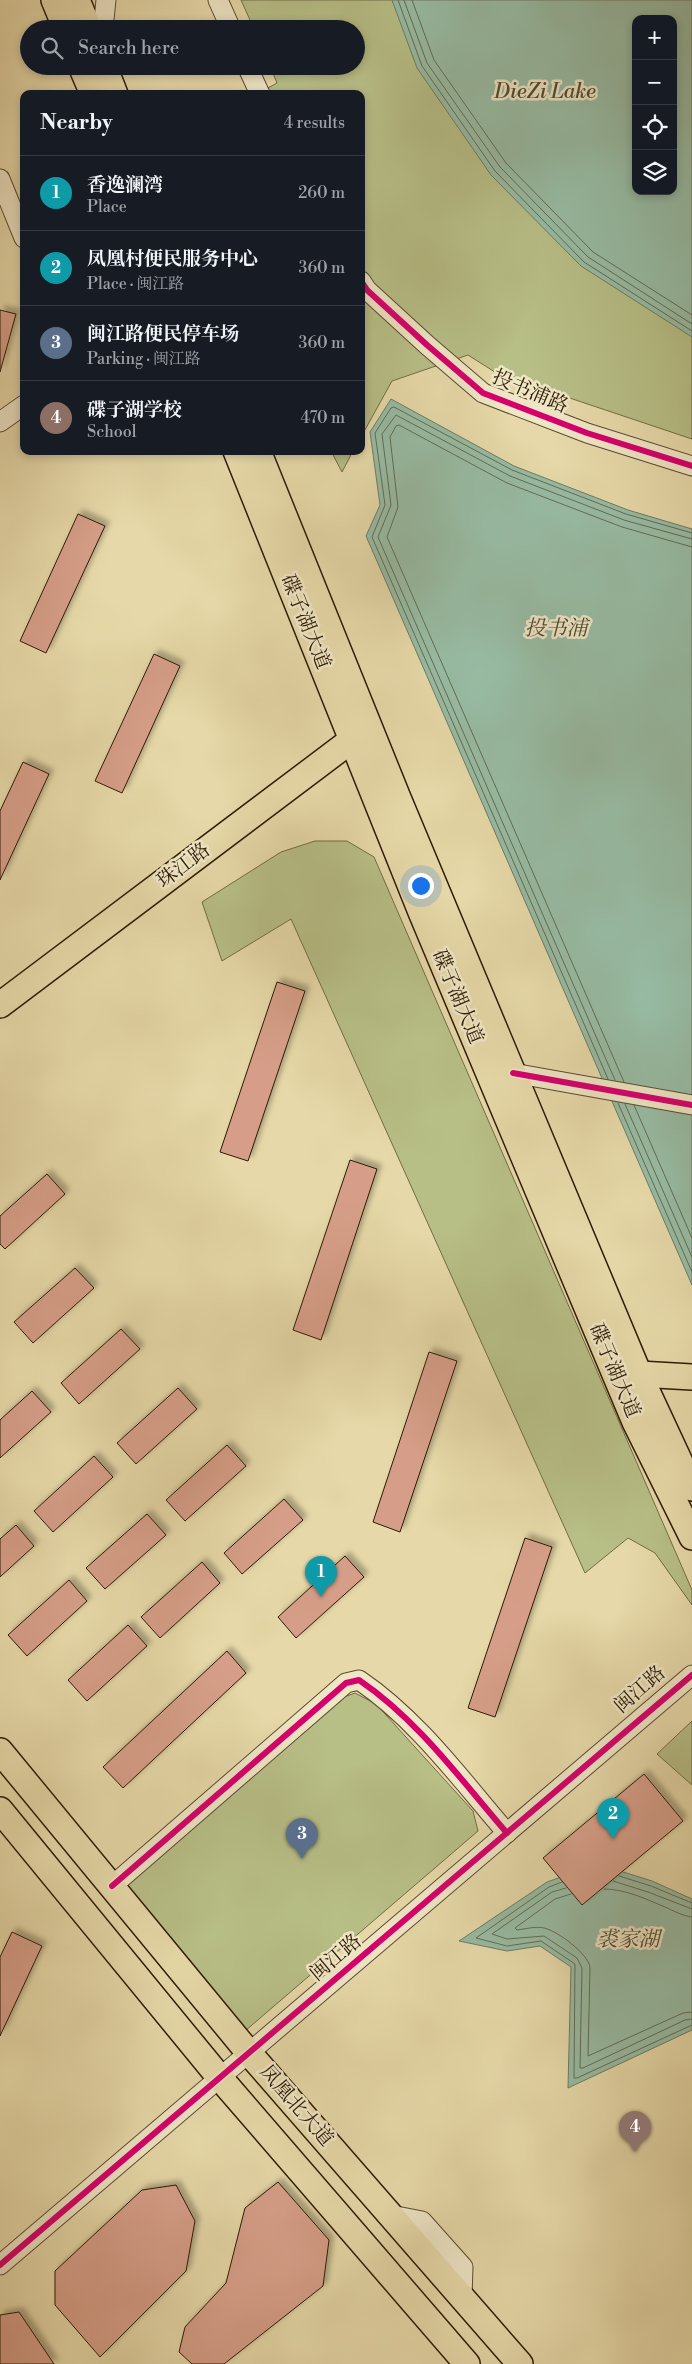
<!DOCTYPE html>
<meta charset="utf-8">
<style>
body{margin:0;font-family:"Libre Bodoni","Noto Serif SC",serif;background:#20242c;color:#f1f3f6}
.controls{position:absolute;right:15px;top:15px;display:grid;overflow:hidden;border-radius:10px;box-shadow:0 2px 8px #0003}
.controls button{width:45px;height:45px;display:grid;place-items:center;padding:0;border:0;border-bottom:1px solid #363941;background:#171b24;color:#f1f3f6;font:25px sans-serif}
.you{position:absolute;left:420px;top:885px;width:18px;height:18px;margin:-12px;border:4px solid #fff;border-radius:50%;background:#1a73e8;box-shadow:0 0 0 8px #1a73e833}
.badge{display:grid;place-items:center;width:32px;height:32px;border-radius:50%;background:#c59692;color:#fff;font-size:16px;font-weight:700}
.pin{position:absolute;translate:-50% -41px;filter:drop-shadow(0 1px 2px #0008)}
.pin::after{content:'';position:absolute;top:26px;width:18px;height:15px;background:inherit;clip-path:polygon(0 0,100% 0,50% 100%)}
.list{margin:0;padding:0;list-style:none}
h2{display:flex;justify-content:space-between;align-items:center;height:65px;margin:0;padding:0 20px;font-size:21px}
h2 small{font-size:16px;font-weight:400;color:#9ea1a6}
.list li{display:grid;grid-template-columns:32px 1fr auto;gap:15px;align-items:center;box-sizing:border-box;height:75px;padding:0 20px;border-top:1px solid #363941}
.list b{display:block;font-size:19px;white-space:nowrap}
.list p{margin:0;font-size:16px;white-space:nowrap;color:#9ea1a6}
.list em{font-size:16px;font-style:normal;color:#9ea1a6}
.icon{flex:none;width:28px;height:28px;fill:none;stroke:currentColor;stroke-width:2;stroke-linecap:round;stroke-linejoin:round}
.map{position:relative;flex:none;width:692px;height:2364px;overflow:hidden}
.search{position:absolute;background:#171b24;box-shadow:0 2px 8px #0003;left:20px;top:20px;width:345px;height:55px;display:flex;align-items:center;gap:12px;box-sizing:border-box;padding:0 18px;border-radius:28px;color:#9ea1a6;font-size:19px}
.panel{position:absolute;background:#171b24;box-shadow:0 2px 8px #0003;left:20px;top:90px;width:345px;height:365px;border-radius:10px}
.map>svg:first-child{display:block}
.green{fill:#b7be86;stroke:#726c44}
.water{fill:#97bba3;stroke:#6d7b63;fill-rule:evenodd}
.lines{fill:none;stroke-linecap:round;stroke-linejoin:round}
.shore{stroke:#626b53;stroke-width:1}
.building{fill:#d69e88;stroke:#2d1b03;filter:url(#shadow)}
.minor-casing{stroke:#5b4a2c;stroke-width:21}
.major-casing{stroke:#2d1b03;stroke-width:28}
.minor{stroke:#efe6c6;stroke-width:19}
.major{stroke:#e6d8a8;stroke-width:25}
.cycleway-casing{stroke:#efe6c6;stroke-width:9}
.cycleway{stroke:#d6006c;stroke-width:6}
.labels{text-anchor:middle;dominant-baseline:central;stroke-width:5;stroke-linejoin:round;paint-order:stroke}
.street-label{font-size:20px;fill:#2d1b03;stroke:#efe6c6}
.water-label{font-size:21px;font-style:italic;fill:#4d4b33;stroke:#efe6c6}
</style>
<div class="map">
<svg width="692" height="2364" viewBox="0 0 692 2364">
<defs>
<filter id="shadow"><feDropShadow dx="4.5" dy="-4.5" stdDeviation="2.5" flood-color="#0004"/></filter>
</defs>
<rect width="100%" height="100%" fill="#e6d8a8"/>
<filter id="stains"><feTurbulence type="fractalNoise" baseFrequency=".004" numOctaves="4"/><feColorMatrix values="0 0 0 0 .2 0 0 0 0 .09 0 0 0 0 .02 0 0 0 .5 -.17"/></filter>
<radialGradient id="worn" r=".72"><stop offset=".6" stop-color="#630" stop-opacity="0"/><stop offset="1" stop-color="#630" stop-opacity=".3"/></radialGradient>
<g class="green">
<path d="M241,0H423L692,301V439L498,374L468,355L392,381L361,437V94H257L277,83L270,66H356V29H254Z"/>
<path d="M331,451H353L342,472Z"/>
<path d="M315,841H347L374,857L692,1590V1605L655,1553L628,1538L585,1573L291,919L222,961L202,902L281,852Z"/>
<path d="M355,1693L376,1704L473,1811L478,1831L245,2031L125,1886L344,1697Z"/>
<path d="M692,1721V1785L657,1754Z"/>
</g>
<g class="water">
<path d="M392,0H692V337L581,266L491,175L417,68ZM636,19H673V191H636Z"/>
<path d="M391,399L514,466L628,510L692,529V1285L366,536L380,505L370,432Z"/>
<path d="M584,1869L617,1870L652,1881L692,1899V2030L568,2088L571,1967L540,1946L507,1951L459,1941L547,1882Z"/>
</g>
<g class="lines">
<g class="shore">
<path d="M398,0L422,66L495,171L584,262L692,331"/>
<path d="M404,0L427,63L500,167L588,257L692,324"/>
<path d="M412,0L434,60L506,163L593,252L692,315"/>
<path d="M608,1079L372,537L385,505L375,433L391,408L394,407L512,470L626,514L692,533"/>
<path d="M615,1080L378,537L391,505L382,434L396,415L510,476L624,520L692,539"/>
<path d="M624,1082L387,537L398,507L390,437L396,426L399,425L507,483L622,527L692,547"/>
<path d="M618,1103L692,1272"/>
<path d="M625,1104L692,1257"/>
<path d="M634,1105L692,1238"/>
<path d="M619,1876L651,1886L692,1903"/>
<path d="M613,1881L648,1892L692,1909"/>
<path d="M562,1882L549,1887L476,1938L507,1946L541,1941L575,1964L574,2078H577L692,2025"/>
<path d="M566,1888L552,1892L492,1934L507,1939L544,1936L577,1958L582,1968L580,2068H583L685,2020L692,2019"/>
<path d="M604,1889C625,1889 646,1899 665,1907C674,1911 683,1916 692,1917"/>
<path d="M571,1894L555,1899L515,1928L517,1930C525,1929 536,1926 544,1928C558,1931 588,1954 590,1967L588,2056L683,2013L692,2012"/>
</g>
</g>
<g class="building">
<path d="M0,310L16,314L0,372Z"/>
<path d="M78,514L105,526L46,653L20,641Z"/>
<path d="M154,654L180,666L122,793L95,781Z"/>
<path d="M23,762L49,774L0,880V811Z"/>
<path d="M277,982L305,991L248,1161L220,1152Z"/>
<path d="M350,1160L377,1169L321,1340L293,1330Z"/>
<path d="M47,1174L65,1194L5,1249L0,1244V1216Z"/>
<path d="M75,1268L94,1288L33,1343L14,1322Z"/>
<path d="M121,1329L140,1349L79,1404L61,1383Z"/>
<path d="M429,1352L457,1361L400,1532L373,1522Z"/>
<path d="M178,1388L197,1409L136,1464L117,1443Z"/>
<path d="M32,1391L51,1412L0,1458V1420Z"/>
<path d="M227,1445L246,1466L185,1521L166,1500Z"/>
<path d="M94,1456L113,1477L53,1532L34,1511Z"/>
<path d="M284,1499L303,1520L242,1574L224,1553Z"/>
<path d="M147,1514L166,1535L105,1589L86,1568Z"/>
<path d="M16,1525L34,1546L0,1577V1539Z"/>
<path d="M525,1538L552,1547L495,1717L468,1708Z"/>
<path d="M345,1556L364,1577L296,1638L278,1617Z"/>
<path d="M202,1562L220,1583L160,1638L141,1617Z"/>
<path d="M69,1580L87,1601L27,1656L8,1635Z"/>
<path d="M128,1625L147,1646L87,1701L68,1680Z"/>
<path d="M227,1651L246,1673L123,1788L103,1767Z"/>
<path d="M644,1774L683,1821L582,1905L543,1858Z"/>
<path d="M12,1932L42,1946L0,2036V1957Z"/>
<path d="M278,2182L329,2240L323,2286L224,2364H192L179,2352L185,2327L226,2283L245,2208Z"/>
<path d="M176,2185L195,2221L186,2271L100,2357L55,2305V2271L142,2190Z"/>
<path d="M19,2312L54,2364H0V2315Z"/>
</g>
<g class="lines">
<g class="minor-casing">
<g id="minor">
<path d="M218,0L231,29"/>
<path d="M103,29L106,0"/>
<path d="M247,66L260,94"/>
<path d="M0,179L24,238"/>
<path d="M361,281L367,290L427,345L483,393L587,433L692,466"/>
<path d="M0,422L24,405"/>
<path d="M513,1073L692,1105"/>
<path d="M112,1886L346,1683L359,1680C418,1720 461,1780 507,1833"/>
<path d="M391,2215L422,2221L463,2267L462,2297"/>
<path d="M0,2265L692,1675"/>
</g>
</g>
<g class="major-casing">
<g id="major">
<path d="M54,0L66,29"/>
<path d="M77,0L89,29"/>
<path d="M81,66L93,94"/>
<path d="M104,66L115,94"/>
<path d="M236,451L421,912L635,1422L692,1537"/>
<path d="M258,451L398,798L639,1374L692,1488"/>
<path d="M0,1005L365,730"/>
<path d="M639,1374L692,1377"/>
<path d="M0,1751L249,2053L520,2364"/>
<path d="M0,1810L220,2078L467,2364"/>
</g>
</g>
<use href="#minor" class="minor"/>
<use href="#major" class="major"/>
<g class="cycleway-casing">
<g id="cycleway">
<path d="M361,281L367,290L427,345L483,393L587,433L692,466"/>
<path d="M513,1073L692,1105"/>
<path d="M112,1886L346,1683L359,1680C418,1720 461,1780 507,1833"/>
<path d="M0,2265L692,1675"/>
</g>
</g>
<use href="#cycleway" class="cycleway"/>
</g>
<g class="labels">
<g class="street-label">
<text transform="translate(530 392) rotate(23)">投书浦路</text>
<text transform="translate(305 622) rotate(68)">碟子湖大道</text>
<text transform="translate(184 866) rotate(-37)">珠江路</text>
<text transform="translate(457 997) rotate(67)">碟子湖大道</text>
<text transform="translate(614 1371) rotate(67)">碟子湖大道</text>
<text transform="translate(640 1690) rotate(-41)">闽江路</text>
<text transform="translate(336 1958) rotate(-40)">闽江路</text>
<text transform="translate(296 2106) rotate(49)">凤凰北大道</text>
</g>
<g class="water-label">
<text x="545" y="92">DieZi Lake</text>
<text x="556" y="629">投书浦</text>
<text x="628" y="1940">裘家湖</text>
</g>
</g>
<rect width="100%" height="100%" filter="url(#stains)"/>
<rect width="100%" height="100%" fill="url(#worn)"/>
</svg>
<div class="controls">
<button>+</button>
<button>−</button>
<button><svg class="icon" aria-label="locate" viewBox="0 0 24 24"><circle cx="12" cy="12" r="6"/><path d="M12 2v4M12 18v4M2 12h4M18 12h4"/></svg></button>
<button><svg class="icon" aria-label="layers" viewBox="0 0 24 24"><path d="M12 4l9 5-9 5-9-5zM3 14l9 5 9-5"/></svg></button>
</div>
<div class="you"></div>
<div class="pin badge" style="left:321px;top:1597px;background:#0f9aa8">1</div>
<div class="pin badge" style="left:613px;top:1839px;background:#0f9aa8">2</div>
<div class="pin badge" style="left:302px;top:1859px;background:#5c6f8a">3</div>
<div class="pin badge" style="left:635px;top:2152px;background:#8d6e63">4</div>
<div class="search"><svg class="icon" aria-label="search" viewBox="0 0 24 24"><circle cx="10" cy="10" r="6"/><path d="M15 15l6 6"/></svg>Search here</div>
<section class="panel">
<h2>Nearby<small>4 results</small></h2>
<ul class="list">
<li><span class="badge" style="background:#0f9aa8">1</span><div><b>香逸澜湾</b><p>Place</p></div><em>260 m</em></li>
<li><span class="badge" style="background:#0f9aa8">2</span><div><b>凤凰村便民服务中心</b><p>Place · 闽江路</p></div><em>360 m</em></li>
<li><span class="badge" style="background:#5c6f8a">3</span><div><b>闽江路便民停车场</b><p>Parking · 闽江路</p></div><em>360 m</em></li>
<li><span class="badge" style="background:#8d6e63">4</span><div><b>碟子湖学校</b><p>School</p></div><em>470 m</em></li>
</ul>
</section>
</div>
